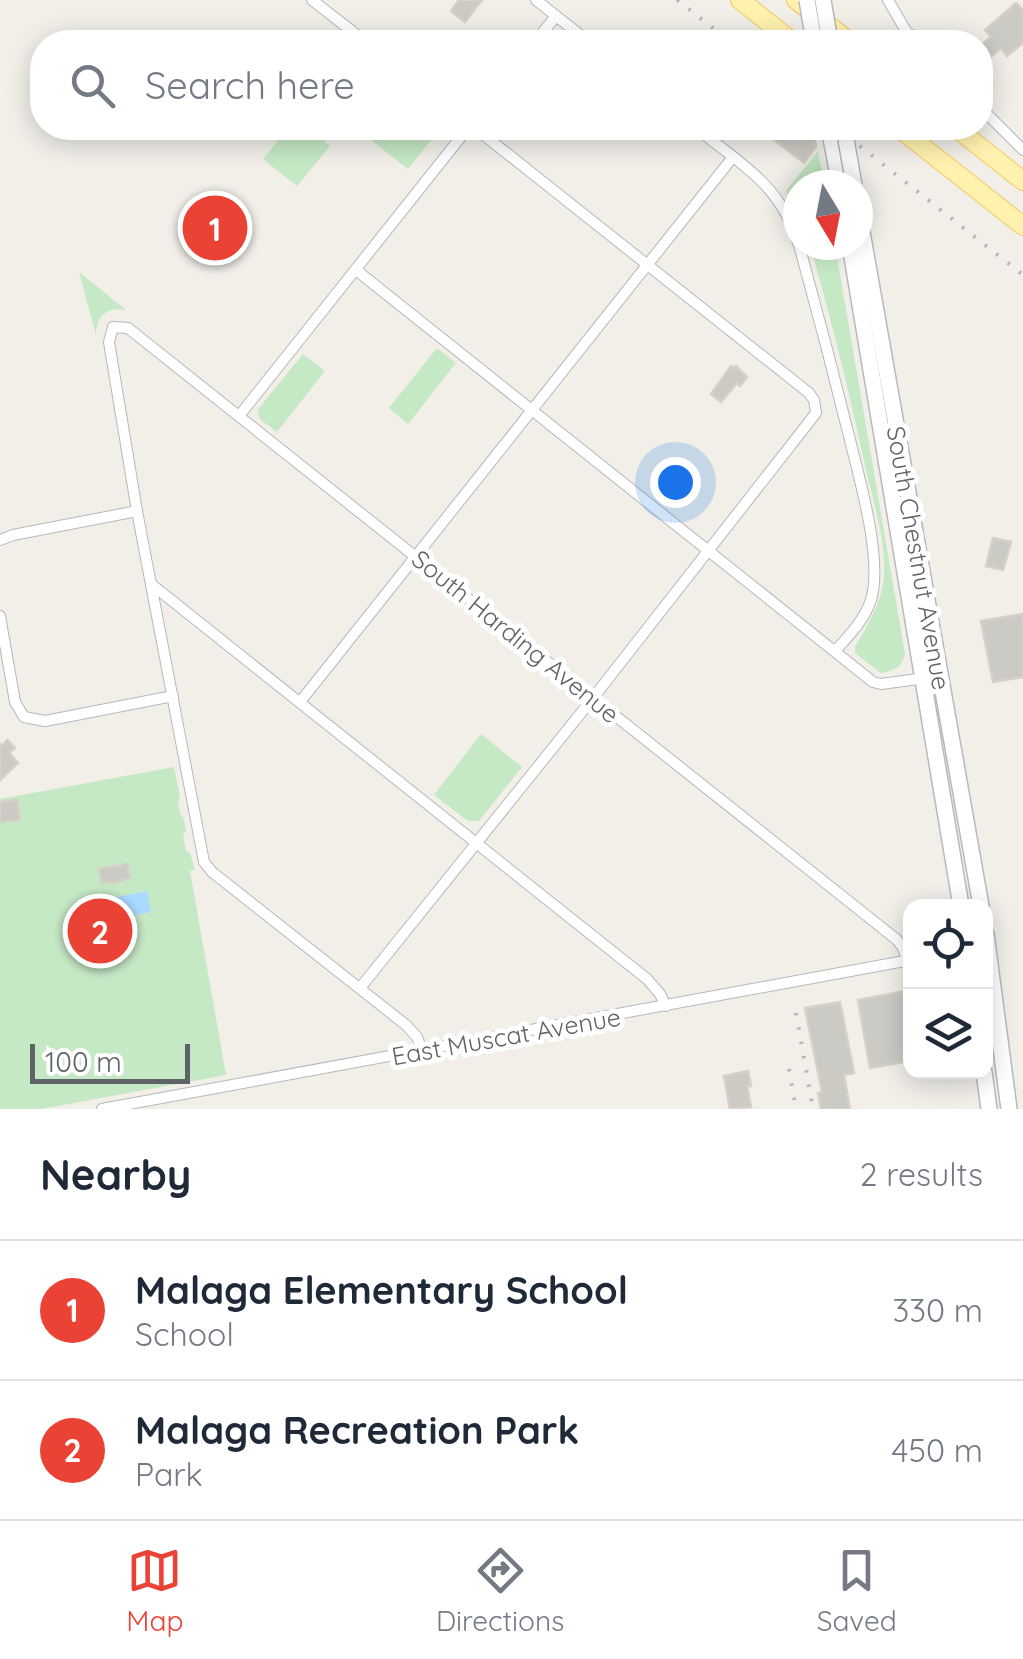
<!DOCTYPE html>
<style>
body{margin:0;font-family:Quicksand,sans-serif;background:#f6f6f7;color:#1f2937}
.controls{position:absolute;right:30px;bottom:30px;display:grid;overflow:hidden;border-radius:20px;box-shadow:0 5px 25px #0003}
.controls button{width:90px;height:90px;display:grid;place-items:center;padding:0;border:0;border-bottom:2px solid #e0e1e3;background:#fff;color:#1f2937;font:50px sans-serif}
.compass{position:absolute;left:783px;top:170px;width:90px;height:90px;border-radius:50%;background:#fff;box-shadow:0 5px 25px #0003;rotate:170deg}
.scale{position:absolute;left:30px;bottom:25px;width:160px;box-sizing:border-box;padding-left:10px;border:5px solid #5f6368;border-top:0;font-size:28px;line-height:35px;white-space:nowrap;color:#5f6368;-webkit-text-stroke:8px #fff;paint-order:stroke}
.you{position:absolute;left:675px;top:482px;width:35px;height:35px;margin:-25px;border:8px solid #fff;border-radius:50%;background:#1a73e8;box-shadow:0 0 0 15px #1a73e833}
.badge{display:grid;place-items:center;width:65px;height:65px;border-radius:50%;background:#ea4335;color:#fff;font-size:32px;font-weight:700}
.pin{position:absolute;translate:-50% -50%;border:5px solid #fff;box-shadow:0 2px 10px #0006}
.list{margin:0;padding:0;list-style:none}
h2{display:flex;justify-content:space-between;align-items:center;height:130px;margin:0;padding:0 40px;font-size:42px}
h2 small{font-size:32px;font-weight:400;color:#747a83}
.list li{display:grid;grid-template-columns:65px 1fr auto;gap:30px;align-items:center;box-sizing:border-box;height:140px;padding:0 40px;border-top:2px solid #e0e1e3}
.list b{display:block;font-size:38px;white-space:nowrap}
.list p{margin:0;font-size:32px;white-space:nowrap;color:#747a83}
.list em{font-size:32px;font-style:normal;color:#747a83}
.icon{flex:none;width:55px;height:55px;fill:none;stroke:currentColor;stroke-width:2;stroke-linecap:round;stroke-linejoin:round}
.map{position:relative;flex:none;width:1023px;height:1109px;overflow:hidden}
.search{position:absolute;background:#fff;box-shadow:0 5px 25px #0003;left:30px;right:30px;top:30px;height:110px;display:flex;align-items:center;gap:25px;box-sizing:border-box;padding:0 35px;border-radius:40px;color:#747a83;font-size:38px}
.sheet{height:410px;background:#fff}
nav{display:flex;justify-content:space-around;align-items:center;box-sizing:border-box;height:140px;border-top:2px solid #e0e1e3;background:#fff;font-size:28px;color:#747a83}
nav a{display:grid;justify-items:center;gap:5px}
nav .on{color:#ea4335}
.map>svg:first-child{display:block}
.green{fill:#c5e8c5}
.water{fill:#aadaff}
.building{fill:#cccac5;stroke:#d6d1c6;stroke-width:2.5}
.lines{fill:none;stroke-linecap:round;stroke-linejoin:round}
.street-casing{stroke:#b5b8bc;stroke-width:12}
.secondary-casing{stroke:#b6babf;stroke-width:18}
.primary-casing{stroke:#f2c960;stroke-width:20}
.street{stroke:#fff;stroke-width:10}
.secondary{stroke:#fff;stroke-width:15}
.primary{stroke:#fff2af;stroke-width:18}
.rail{stroke:#b6b7b8;stroke-width:4;stroke-dasharray:2.5 12;stroke-linecap:butt}
.secondary-bridge-casing{stroke:#b6babf;stroke-width:18;stroke-linecap:butt}
.secondary-bridge{stroke:#fff;stroke-width:15}
.labels{text-anchor:middle;dominant-baseline:central;stroke-width:10;stroke-linejoin:round;paint-order:stroke}
.street-label{font-size:25px;fill:#5f6368;stroke:#fff}
</style>
<div class="map">
<svg width="1023" height="1109" viewBox="0 0 1023 1109">
<rect width="100%" height="100%" fill="#f1efe8"/>
<g class="green">
<path d="M288,128H308L330,146L297,186L263,159Z"/>
<path d="M367,128H438L440,129L408,169L362,133Z"/>
<path d="M818,151L824,185H798V212L786,191Z"/>
<path d="M810,245H835L905,654C901,668 895,670 881,673L855,653V647C868,624 882,603 884,576C886,541 874,504 866,470C850,394 831,319 810,245Z"/>
<path d="M79,272L126,310C107,306 96,316 96,335Z"/>
<path d="M437,348L456,363L408,424L389,408Z"/>
<path d="M303,354L325,371L277,432L261,420L258,414L259,408Z"/>
<path d="M481,734L522,767L479,821H468L434,795Z"/>
<path d="M174,767L180,797L178,801L180,814L183,817L186,831L183,835L186,851L190,853L195,870L190,871L226,1075L41,1109H0V799Z"/>
</g>
<path class="water" d="M147,891L151,912L115,919L111,898Z"/>
<g class="building">
<path d="M459,0H482L465,22L451,11Z"/>
<path d="M1016,3L1023,10V43L1007,56L1001,48L980,66V46L991,37L985,30Z"/>
<path d="M774,128H800L815,140L816,147L804,163L768,135Z"/>
<path d="M731,366L734,368L736,366L747,377L740,386L737,383L721,402L711,394Z"/>
<path d="M993,538L1011,542L1003,570L986,566Z"/>
<path d="M1023,614V677L993,682L981,621Z"/>
<path d="M7,740L15,748L9,753L18,763L0,780V744L2,746Z"/>
<path d="M17,800L20,820L0,822V802Z"/>
<path d="M127,864L130,878L110,884L109,882L102,883L99,869Z"/>
<path d="M910,990V1061L870,1068L858,1000Z"/>
<path d="M840,1002L854,1073L844,1075L850,1109H821L818,1093L822,1092L805,1008Z"/>
<path d="M748,1071L751,1086H747L751,1107L730,1109L724,1076Z"/>
</g>
<g class="lines">
<g class="street-casing">
<g id="street">
<path d="M312,0L366,42"/>
<path d="M536,0L589,42"/>
<path d="M888,0L906,31L918,42"/>
<path d="M535,42L556,16"/>
<path d="M980,107L1023,150"/>
<path d="M696,128C741,164 781,185 798,243"/>
<path d="M799,245C817,310 834,375 850,440C860,481 883,560 871,600C865,619 848,637 835,651"/>
<path d="M356,270L873,682L881,684L940,676"/>
<path d="M239,416L468,128"/>
<path d="M0,540L13,535L137,511"/>
<path d="M151,584L647,979L660,994L666,1006"/>
<path d="M0,616L15,702L24,717L45,721L173,696"/>
<path d="M300,702L733,157"/>
<path d="M360,988L593,698L816,413L814,400L809,393L475,128"/>
<path d="M422,1051L417,1037L406,1025L212,872L204,862L137,511L109,342L113,327L128,328L896,939L902,946L908,961"/>
<path d="M102,1109L910,960"/>
</g>
</g>
<g class="secondary-casing">
<g id="secondary">
<path d="M829,128L840,185"/>
<path d="M858,209L981,906"/>
<path d="M850,245L961,906"/>
<path d="M986,934L1009,1109"/>
<path d="M984,1072L989,1109"/>
</g>
</g>
<g class="primary-casing">
<g id="primary">
<path d="M740,0L793,42"/>
<path d="M796,0L850,42"/>
<path d="M899,128L1023,226"/>
<path d="M956,128L1023,181"/>
</g>
</g>
<use href="#street" class="street"/>
<use href="#secondary" class="secondary"/>
<use href="#primary" class="primary"/>
<g class="rail">
<path d="M677,0L731,42"/>
<path d="M837,128L1023,275"/>
<path d="M796,1013L813,1109"/>
<path d="M789,1069L796,1109"/>
</g>
<g class="secondary-bridge-casing">
<g id="secondary-bridge">
<path d="M807,0L814,42"/>
<path d="M823,0L830,42"/>
<path d="M844,128L854,185"/>
</g>
</g>
<use href="#secondary-bridge" class="secondary-bridge"/>
</g>
<g class="labels">
<g class="street-label">
<text transform="translate(919 558) rotate(80)">South Chestnut Avenue</text>
<text transform="translate(516 636) rotate(39)">South Harding Avenue</text>
<text transform="translate(506 1036) rotate(-10)">East Muscat Avenue</text>
</g>
</g>
</svg>
<div class="controls">
<button><svg class="icon" aria-label="locate" viewBox="0 0 24 24"><circle cx="12" cy="12" r="6"/><path d="M12 2v4M12 18v4M2 12h4M18 12h4"/></svg></button>
<button><svg class="icon" aria-label="layers" viewBox="0 0 24 24"><path d="M12 4l9 5-9 5-9-5zM3 14l9 5 9-5"/></svg></button>
</div>
<svg class="compass" viewBox="-18 -18 36 36"><path d="M0-13l5 13h-10z" fill="#e53935"/><path d="M0 13l5-13h-10z" fill="#747a83"/></svg>
<div class="scale">100 m</div>
<div class="you"></div>
<div class="pin badge" style="left:215px;top:228px">1</div>
<div class="pin badge" style="left:100px;top:931px">2</div>
<div class="search"><svg class="icon" aria-label="search" viewBox="0 0 24 24"><circle cx="10" cy="10" r="6"/><path d="M15 15l6 6"/></svg>Search here</div>
</div>
<section class="sheet">
<h2>Nearby<small>2 results</small></h2>
<ul class="list">
<li><span class="badge">1</span><div><b>Malaga Elementary School</b><p>School</p></div><em>330 m</em></li>
<li><span class="badge">2</span><div><b>Malaga Recreation Park</b><p>Park</p></div><em>450 m</em></li>
</ul>
</section>
<nav>
<a class="on"><svg class="icon" aria-label="map" viewBox="0 0 24 24"><path d="M3 6l6-2 6 2 6-2v14l-6 2-6-2-6 2zM9 4v14M15 6v14"/></svg>Map</a>
<a><svg class="icon" aria-label="directions" viewBox="0 0 24 24"><path d="M12 3l9 9-9 9-9-9zM9 14v-3h6M13 9l2 2-2 2"/></svg>Directions</a>
<a><svg class="icon" aria-label="saved" viewBox="0 0 24 24"><path d="M7 4h10v16l-5-4-5 4z"/></svg>Saved</a>
</nav>
